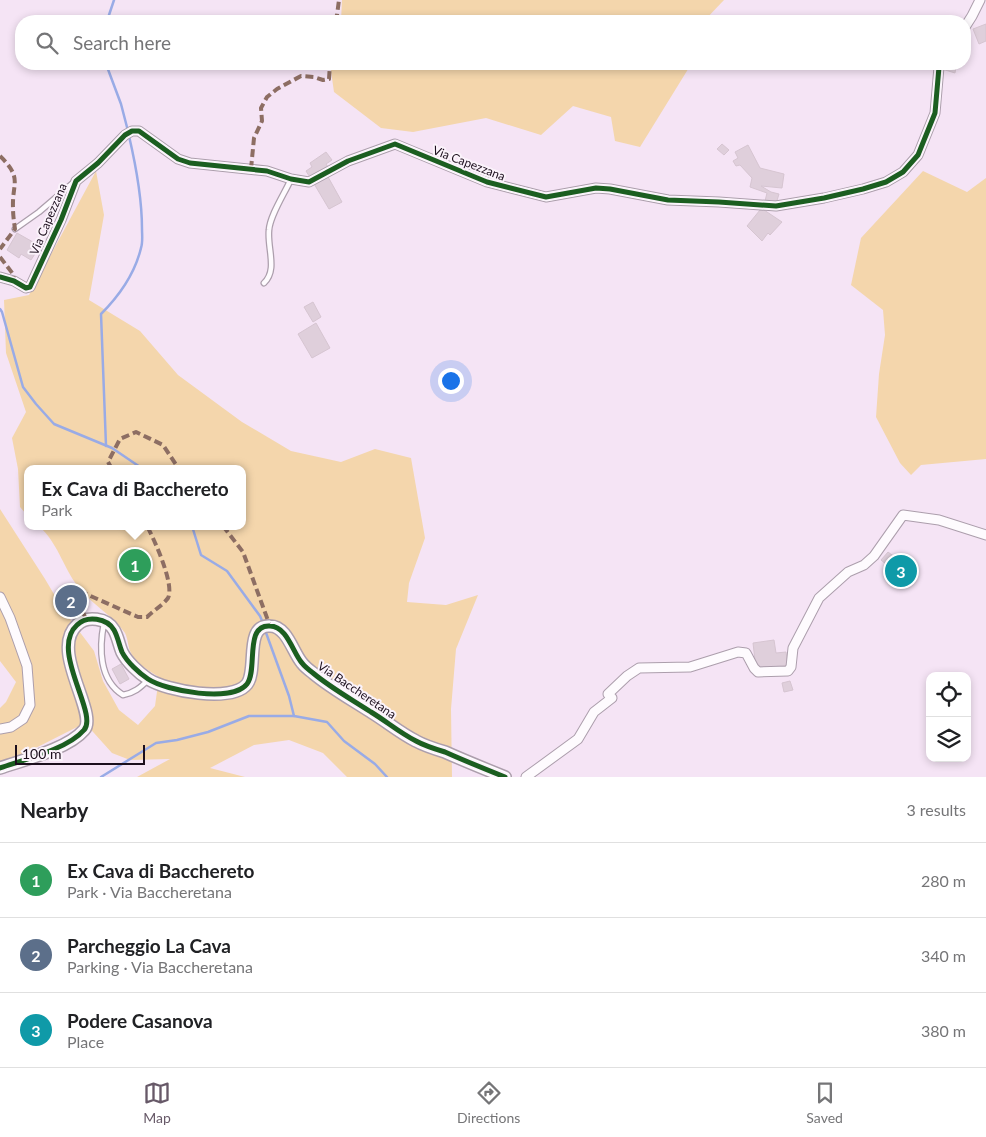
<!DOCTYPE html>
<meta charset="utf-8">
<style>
body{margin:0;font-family:Lato,sans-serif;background:#f2f2f2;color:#202124}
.controls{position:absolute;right:15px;bottom:15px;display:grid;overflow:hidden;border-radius:10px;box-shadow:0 2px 8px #0003}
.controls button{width:45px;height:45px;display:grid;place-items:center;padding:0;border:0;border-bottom:1px solid #e0e0e0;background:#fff;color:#202124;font:25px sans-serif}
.scale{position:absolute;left:15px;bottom:12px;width:130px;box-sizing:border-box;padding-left:5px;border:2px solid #1b0e1c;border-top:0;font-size:14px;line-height:18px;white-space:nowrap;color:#1b0e1c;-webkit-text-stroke:4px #fbf3fb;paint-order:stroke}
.you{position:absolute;left:450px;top:380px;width:18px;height:18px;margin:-12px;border:4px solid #fff;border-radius:50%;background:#1a73e8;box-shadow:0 0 0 8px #1a73e833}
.badge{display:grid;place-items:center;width:32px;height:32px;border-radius:50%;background:#675968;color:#fff;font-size:16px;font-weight:700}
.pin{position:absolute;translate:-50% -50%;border:2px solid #fff;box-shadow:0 1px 5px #0006}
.popup{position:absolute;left:24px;top:465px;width:222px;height:65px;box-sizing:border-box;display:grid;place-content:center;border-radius:10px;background:#fff;filter:drop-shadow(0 1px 4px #0005);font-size:16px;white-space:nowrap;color:#757577}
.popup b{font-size:19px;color:#202124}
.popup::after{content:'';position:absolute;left:50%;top:100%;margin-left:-10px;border:10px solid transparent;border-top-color:#fff}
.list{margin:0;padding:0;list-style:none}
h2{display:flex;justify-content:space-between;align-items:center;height:65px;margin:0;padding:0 20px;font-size:21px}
h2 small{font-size:16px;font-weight:400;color:#757577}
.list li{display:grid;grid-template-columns:32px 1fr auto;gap:15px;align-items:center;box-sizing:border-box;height:75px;padding:0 20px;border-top:1px solid #e0e0e0}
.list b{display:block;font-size:19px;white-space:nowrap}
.list p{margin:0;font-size:16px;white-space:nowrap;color:#757577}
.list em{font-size:16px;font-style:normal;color:#757577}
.icon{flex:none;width:28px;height:28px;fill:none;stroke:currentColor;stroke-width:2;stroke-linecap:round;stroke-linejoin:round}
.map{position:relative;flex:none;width:986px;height:777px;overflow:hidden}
.search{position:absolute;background:#fff;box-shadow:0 2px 8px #0003;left:15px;right:15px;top:15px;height:55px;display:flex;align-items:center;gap:12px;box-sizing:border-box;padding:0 18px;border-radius:20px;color:#757577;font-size:19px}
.sheet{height:290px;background:#fff}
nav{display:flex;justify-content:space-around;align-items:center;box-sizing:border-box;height:70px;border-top:1px solid #e0e0e0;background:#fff;font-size:14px;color:#757577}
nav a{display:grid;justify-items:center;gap:2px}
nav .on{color:#675968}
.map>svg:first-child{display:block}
.green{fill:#f4d6ac}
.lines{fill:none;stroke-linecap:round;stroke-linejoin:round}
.stream{stroke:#99abe6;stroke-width:2.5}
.building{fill:#dfcfdb;stroke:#d6c5d1}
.service-casing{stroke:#ac9eac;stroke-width:7}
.minor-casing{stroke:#ac9eac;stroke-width:11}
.tertiary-casing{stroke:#ac9eac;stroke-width:14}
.service{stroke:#fefbfe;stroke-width:4.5}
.minor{stroke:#fefbfe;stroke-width:9}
.tertiary{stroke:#fefbfe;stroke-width:11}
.quiet{stroke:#8d6e63;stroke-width:4;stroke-dasharray:8 4;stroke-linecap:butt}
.cycleway-casing{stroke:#fbf3fb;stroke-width:8}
.cycleway{stroke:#1b5e20;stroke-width:5}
.labels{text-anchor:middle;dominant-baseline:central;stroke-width:4;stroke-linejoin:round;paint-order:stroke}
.street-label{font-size:12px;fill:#1b0e1c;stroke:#fbf3fb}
</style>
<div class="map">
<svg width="986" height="777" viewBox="0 0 986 777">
<rect width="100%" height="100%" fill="#f5e4f5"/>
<g class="green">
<path d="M342,0H724L704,21H341Z"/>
<path d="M330,64H690V66L640,147L615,141L611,117L573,106L541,135L486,118L413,132L381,128L334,92Z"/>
<path d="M96,171L104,215L89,300L140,331L178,375L242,422L291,451L341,462L375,449L411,458L425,538L409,583L407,602L446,605L478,595L456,649L451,709L452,777H347L323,753L289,740L254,745L210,768L245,777H137L170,759L130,760L112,753L85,723L4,764L0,763V708L6,702L16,682L0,661V509L45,579L64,611L94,651L103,681L119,710L138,725L155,706L159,677C149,671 135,663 130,651C128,646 128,639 125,633C112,614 90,604 76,584C62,564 58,544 39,526H242V469H28L27,515L20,507L18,469L12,438L26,412L6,353L4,300L29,295Z"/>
<path d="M923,171L967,192L986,178V459L921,465L911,475L900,463L876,417L879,374L885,335L883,310L851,285L861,238Z"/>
</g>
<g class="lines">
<g class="stream">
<path d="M107,21L114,0"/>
<path d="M106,64L121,104L128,131"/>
<path d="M0,309L2,312L23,387L36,404L54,424L112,448L143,469"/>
<path d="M106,446L101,314C119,296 135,273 141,248C143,242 142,235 142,229C142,198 136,166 129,136"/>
<path d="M192,526L201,555L227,571L260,616L263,623"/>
<path d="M265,630L289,696L294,716"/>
<path d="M101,777L156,743L177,740L208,732L249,716H294L327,722L344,741L375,764L387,777"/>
</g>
</g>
<g class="building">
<path d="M986,24V41L979,44L973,29Z"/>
<path d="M943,64L956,66L955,73L942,69Z"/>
<path d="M722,144L729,150L724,155L717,149Z"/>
<path d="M748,145L760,168L784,174L782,188L761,186L771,192L779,194L776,204L765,201L767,193L750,187L752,178L740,165L736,166L733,161L738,158L735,152Z"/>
<path d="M326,152L332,160L326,164L330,170L311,179L306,171L312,167L310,163Z"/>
<path d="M327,175L342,202L329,209L313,182Z"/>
<path d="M760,210H764L782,222L770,235L768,233L762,241L747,226Z"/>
<path d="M17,233L40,246L31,260L21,254L19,258L7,250Z"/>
<path d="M313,302L321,317L313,322L304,307Z"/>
<path d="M316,323L330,348L312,358L298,334Z"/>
<path d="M888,552L900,561L904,556L914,564L903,578L881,560Z"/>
<path d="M774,640L776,653L786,652L788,665L756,669L753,643Z"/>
<path d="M121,664L129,679L120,684L112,669Z"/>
<path d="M790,681L793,690L784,692L782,683Z"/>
</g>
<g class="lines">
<g class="service-casing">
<g id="service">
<path d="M15,229L39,212L73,183"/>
<path d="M264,283C278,270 267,248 269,230C270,215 285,193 291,179"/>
<path d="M104,623C99,648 99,680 123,695C134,693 140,688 148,680"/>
</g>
</g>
<g class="minor-casing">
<g id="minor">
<path d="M965,27L972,16L980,0"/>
<path d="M0,277L14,281L26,288L30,287L61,220L76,181L98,163L125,135L132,131H139L178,159L190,163L267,171L291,179L309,182L348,161L395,144L487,182L546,197L596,188L610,189L668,200L719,202L776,206L824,198L863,189L886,182L903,172L918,155L935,113L939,67L941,64"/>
<path d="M0,597L10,618L27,666L30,705L23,719L11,727L0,729"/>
<path d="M526,777L578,739L594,712L612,698L608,694L627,676L639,668L690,667L738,652L746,653L754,668L758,672L788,671L791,667L793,648L819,598L848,572L864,565L874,556L903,515L939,520L986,535"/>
</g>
</g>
<g class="tertiary-casing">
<path id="tertiary" d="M0,768C23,760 68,749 84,730C99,714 49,650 77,625C87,615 107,618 114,630C118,637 119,645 122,652C127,662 139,673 148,679C166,691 232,703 247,684C258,670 244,624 270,626C287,626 293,653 302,663C305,667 309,670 313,673C331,688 351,699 371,712C386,721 400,733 416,741C425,746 435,749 445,752C465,761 485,769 505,777"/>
</g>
<use href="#service" class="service"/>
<use href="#minor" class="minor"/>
<use href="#tertiary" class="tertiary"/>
<g class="quiet">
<path d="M334,21L337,15L339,0"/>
<path d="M0,156C23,179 12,182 13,208C13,215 14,222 15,229L0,249"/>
<path d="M251,169L254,138L262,121L261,108L267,97L277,89L301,76L314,77L323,80L329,79L330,64"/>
<path d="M0,257L13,274L14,281"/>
<path d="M112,469L108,462L120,439L136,432L163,445L179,469"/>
<path d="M223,526L243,552L270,626"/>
<path d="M86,619L74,592L77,590L138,617H147C153,611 163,605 168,598C175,585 154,539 147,526"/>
</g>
<g class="cycleway-casing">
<g id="cycleway">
<path d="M0,277L14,281L26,288L30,287L61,220L76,181L98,163L125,135L132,131H139L178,159L190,163L267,171L291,179L309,182L348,161L395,144L487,182L546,197L596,188L610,189L668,200L719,202L776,206L824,198L863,189L886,182L903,172L918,155L935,113L939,67L941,64"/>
<path d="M0,768C23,760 68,749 84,730C99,714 49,650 77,625C87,615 107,618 114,630C118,637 119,645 122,652C127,662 139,673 148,679C166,691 232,703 247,684C258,670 244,624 270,626C287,626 293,653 302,663C305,667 309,670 313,673C331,688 351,699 371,712C386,721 400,733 416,741C425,746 435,749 445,752C465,761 485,769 505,777"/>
</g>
</g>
<use href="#cycleway" class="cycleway"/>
</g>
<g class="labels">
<g class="street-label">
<text transform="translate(469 163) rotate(21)">Via Capezzana</text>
<text transform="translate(48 219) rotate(-67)">Via Capezzana</text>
<text transform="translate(357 690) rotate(34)">Via Baccheretana</text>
</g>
</g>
</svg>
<div class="controls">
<button><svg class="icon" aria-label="locate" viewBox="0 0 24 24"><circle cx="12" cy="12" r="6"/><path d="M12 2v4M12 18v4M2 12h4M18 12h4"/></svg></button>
<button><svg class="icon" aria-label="layers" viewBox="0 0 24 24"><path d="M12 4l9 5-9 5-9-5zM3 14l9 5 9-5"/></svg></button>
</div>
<div class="scale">100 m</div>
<div class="you"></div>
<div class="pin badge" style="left:135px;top:565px;background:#2e9e5b">1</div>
<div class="popup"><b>Ex Cava di Bacchereto</b>Park</div>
<div class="pin badge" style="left:71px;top:601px;background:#5c6f8a">2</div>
<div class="pin badge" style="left:901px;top:571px;background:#0f9aa8">3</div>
<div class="search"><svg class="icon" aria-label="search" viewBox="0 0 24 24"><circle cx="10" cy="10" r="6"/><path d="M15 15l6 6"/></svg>Search here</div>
</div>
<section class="sheet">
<h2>Nearby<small>3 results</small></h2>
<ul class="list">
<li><span class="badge" style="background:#2e9e5b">1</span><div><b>Ex Cava di Bacchereto</b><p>Park · Via Baccheretana</p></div><em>280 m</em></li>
<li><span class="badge" style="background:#5c6f8a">2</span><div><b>Parcheggio La Cava</b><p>Parking · Via Baccheretana</p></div><em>340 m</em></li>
<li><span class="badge" style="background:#0f9aa8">3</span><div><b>Podere Casanova</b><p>Place</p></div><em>380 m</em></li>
</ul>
</section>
<nav>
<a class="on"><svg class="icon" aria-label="map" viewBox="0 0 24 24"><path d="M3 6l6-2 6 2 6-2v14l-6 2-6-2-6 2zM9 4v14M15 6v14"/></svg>Map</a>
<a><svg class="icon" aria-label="directions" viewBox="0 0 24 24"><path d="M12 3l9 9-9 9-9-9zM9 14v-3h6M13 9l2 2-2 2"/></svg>Directions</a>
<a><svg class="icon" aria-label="saved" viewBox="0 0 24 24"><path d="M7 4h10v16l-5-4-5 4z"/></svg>Saved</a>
</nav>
